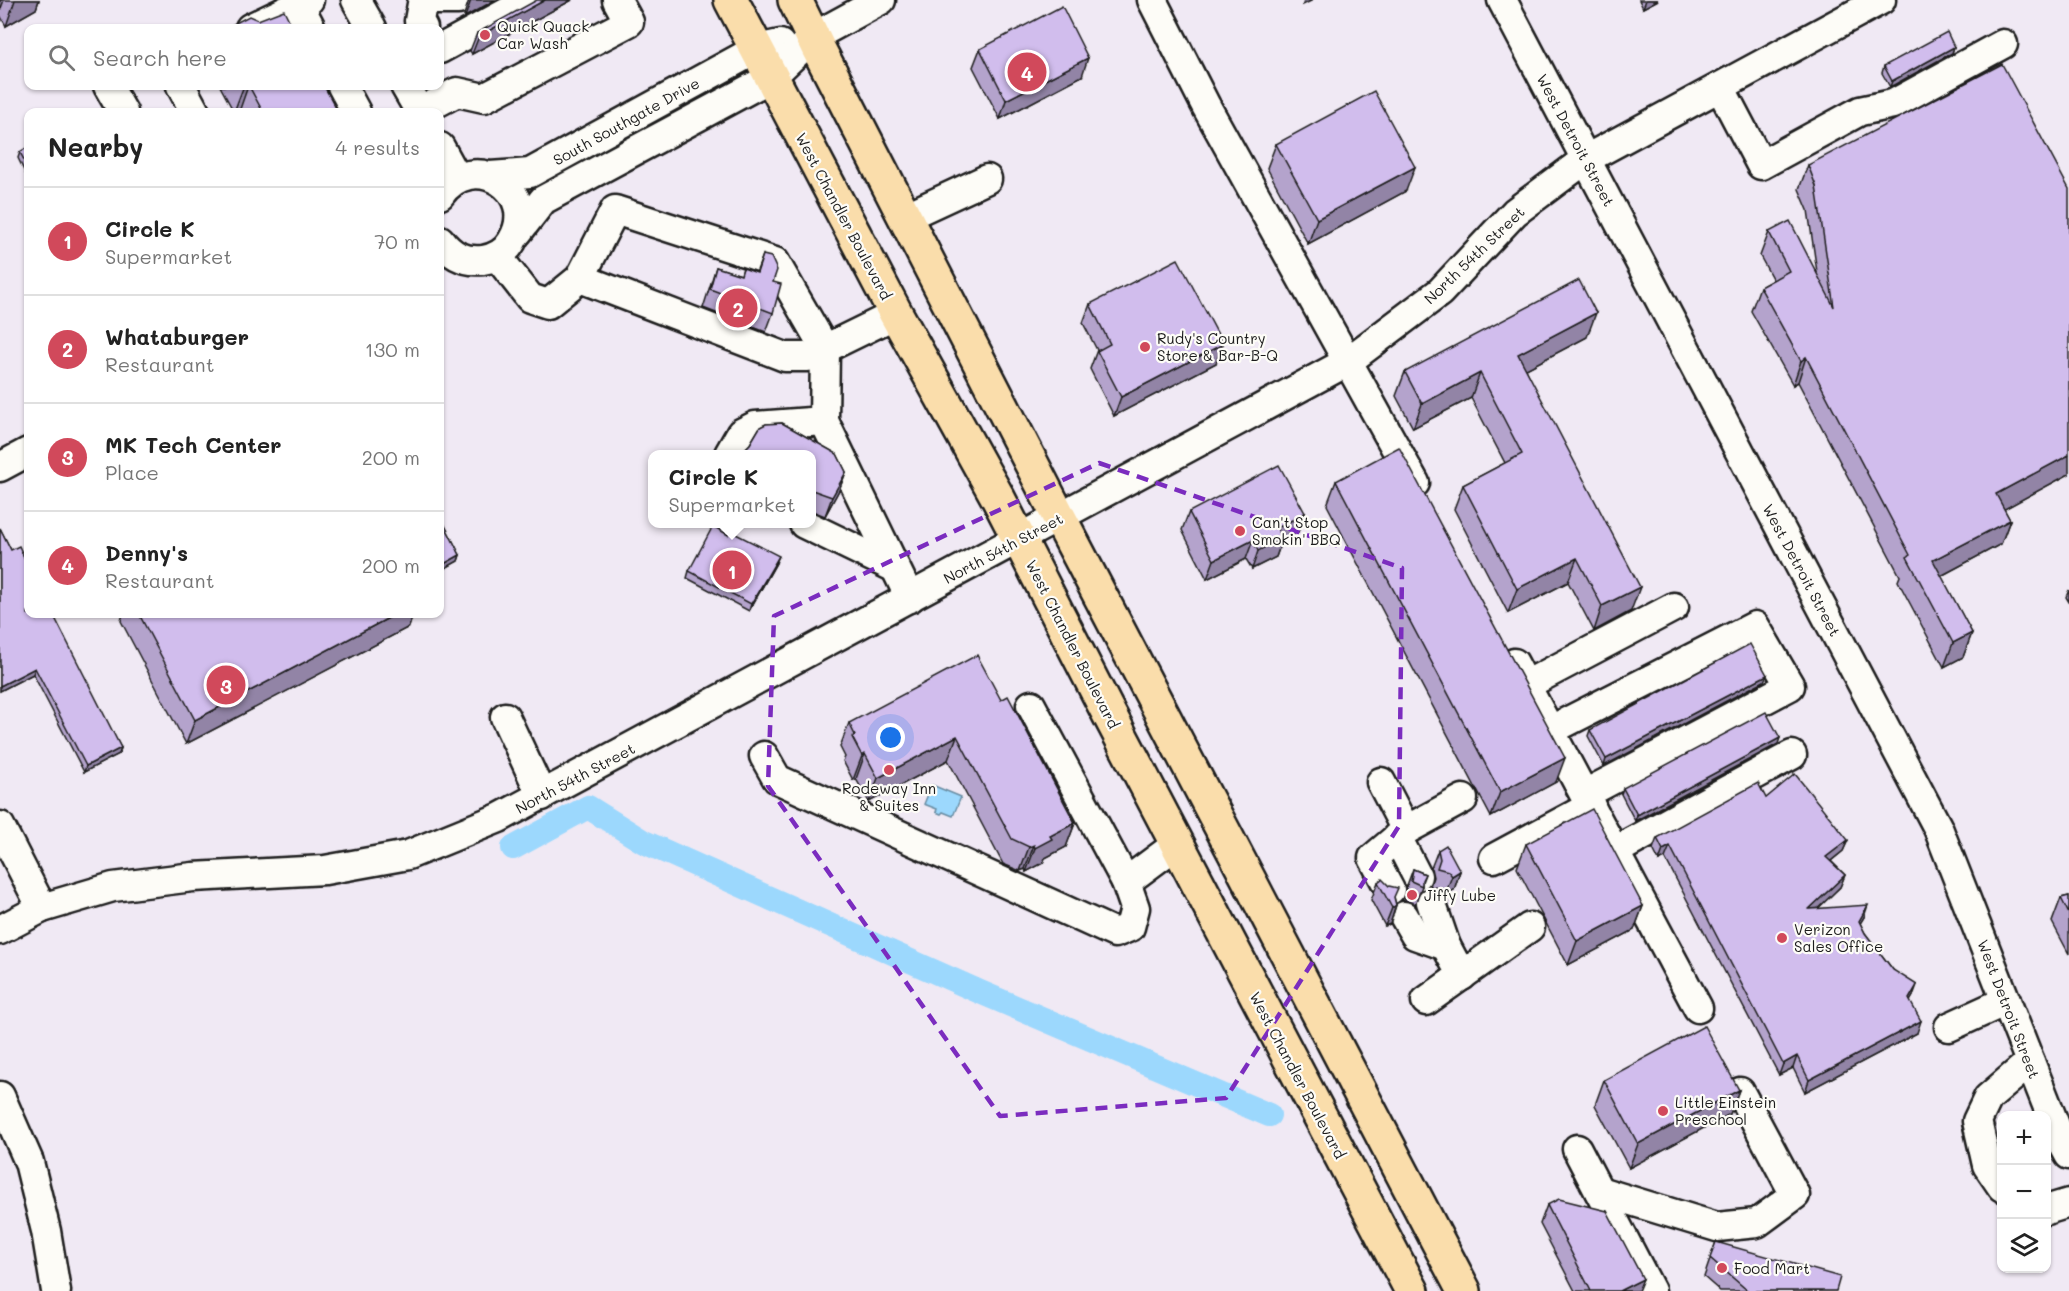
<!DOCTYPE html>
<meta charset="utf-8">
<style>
body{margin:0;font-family:Mali,sans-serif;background:#f2f2f2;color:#222}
.controls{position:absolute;right:18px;bottom:18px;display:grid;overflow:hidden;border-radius:12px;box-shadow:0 2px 4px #0004}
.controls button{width:54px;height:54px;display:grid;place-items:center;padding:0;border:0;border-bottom:2px solid #e0e0e0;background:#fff;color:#222;font:30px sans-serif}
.you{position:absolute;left:891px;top:738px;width:21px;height:21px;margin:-15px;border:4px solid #fff;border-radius:50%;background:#1a73e8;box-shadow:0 0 0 9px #1a73e833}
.badge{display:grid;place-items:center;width:39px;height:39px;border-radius:50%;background:#d1495b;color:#fff;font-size:20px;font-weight:700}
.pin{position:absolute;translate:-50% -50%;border:3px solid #fff;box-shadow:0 2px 6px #0006}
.popup{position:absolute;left:648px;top:450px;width:168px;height:78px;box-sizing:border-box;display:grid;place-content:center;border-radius:12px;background:#fff;filter:drop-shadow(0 2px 4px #0005);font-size:20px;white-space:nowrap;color:#767676}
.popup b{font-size:22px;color:#222}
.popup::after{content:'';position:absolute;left:50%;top:100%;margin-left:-12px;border:12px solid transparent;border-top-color:#fff}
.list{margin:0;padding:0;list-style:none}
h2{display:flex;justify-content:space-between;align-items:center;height:78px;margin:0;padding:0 24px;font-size:26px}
h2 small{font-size:20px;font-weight:400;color:#767676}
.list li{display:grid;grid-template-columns:39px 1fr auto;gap:18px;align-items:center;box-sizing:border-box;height:108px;padding:0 24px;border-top:2px solid #e0e0e0}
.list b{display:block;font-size:22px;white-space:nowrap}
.list p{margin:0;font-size:20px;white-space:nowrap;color:#767676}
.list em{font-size:20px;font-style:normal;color:#767676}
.icon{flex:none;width:33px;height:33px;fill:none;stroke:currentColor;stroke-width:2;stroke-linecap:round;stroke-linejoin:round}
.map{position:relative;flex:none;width:2069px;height:1291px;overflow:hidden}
.search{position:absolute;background:#fff;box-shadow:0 2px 4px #0004;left:24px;top:24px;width:420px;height:66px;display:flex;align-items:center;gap:15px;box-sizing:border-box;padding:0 21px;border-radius:12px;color:#767676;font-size:22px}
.panel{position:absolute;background:#fff;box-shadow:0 2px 4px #0004;left:24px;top:108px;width:420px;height:510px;border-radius:12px}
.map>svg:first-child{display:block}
.water{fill:#9cd8fd;stroke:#698da3;stroke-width:1.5}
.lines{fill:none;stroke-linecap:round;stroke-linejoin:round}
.canal{stroke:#9cd8fd;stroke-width:24}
.minor-tunnel{stroke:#d0cad4;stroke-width:28;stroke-dasharray:28 14;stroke-linecap:butt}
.minor-casing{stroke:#1c1c1c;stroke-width:33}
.major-casing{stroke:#1c1c1c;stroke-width:38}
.minor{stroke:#fdfcf7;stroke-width:28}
.major{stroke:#faddab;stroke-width:33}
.wall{fill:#b4a3cc;stroke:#1c1c1c;stroke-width:1.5}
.shaded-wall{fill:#9284a6;stroke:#1c1c1c;stroke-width:1.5}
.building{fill:#d1bded;stroke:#1c1c1c;stroke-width:1.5}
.marked{fill:none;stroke:#7b2cbf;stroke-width:4.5;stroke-dasharray:12 8;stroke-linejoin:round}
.poi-dot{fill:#d1495b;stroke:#fdfcf7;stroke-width:2}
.labels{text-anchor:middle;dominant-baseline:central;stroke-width:4.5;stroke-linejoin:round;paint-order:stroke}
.poi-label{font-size:15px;fill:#1c1c1c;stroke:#fdfcf7;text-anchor:start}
.street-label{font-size:15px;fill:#1c1c1c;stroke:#fdfcf7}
</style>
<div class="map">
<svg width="2069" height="1291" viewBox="0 0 2069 1291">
<rect width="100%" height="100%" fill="#f0e9f4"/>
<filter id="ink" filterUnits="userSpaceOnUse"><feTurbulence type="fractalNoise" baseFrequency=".0167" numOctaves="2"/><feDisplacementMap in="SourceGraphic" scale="12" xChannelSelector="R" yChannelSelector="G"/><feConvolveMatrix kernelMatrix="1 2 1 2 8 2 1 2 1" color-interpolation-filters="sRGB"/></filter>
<g filter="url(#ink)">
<path class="water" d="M932,785L961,797L953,816L943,812L941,814L936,812L937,809L924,804Z"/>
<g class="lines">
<path class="canal" d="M513,848L588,807L644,842L980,992L1269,1115"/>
<path class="minor-tunnel" d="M1405,882L1418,909"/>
<g class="minor-casing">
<g id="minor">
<path d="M356,0L372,28"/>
<path d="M428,0H458"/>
<path d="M1152,0L1206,106L1415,483"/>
<path d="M1502,0L1938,828L2060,1138L2069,1155"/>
<path d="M299,5L311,28"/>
<path d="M250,28L309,0"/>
<path d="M423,28L419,21L422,4L429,0"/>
<path d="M440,49L530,0"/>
<path d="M108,86L123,112"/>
<path d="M181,86L195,112"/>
<path d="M342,86L356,112"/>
<path d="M405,86L420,112"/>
<path d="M1720,87L1761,165L1860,111L1893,104L2003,44"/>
<path d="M419,112L457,92L484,98L629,22L617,0"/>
<path d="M440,147L457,178"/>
<path d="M490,176L530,173L757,49L780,44"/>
<path d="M440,195C473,147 542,191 512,241C506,252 495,258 483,260C464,262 451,255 440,240"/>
<path d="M905,217L987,179"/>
<path d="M518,232L543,200L770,78L813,37L881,0"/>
<path d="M497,256L530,298L548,304L580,278L785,357H808L896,314"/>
<path d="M580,278L615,210L775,262L825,349L824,421L910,598"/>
<path d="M729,454L741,433L755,426L824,421"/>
<path d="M0,467L28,452"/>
<path d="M804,524L895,568"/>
<path d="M1514,663L1698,1008"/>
<path d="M1526,685L1674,607"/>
<path d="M1031,705L1126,882"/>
<path d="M505,717L542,796"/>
<path d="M1551,730L1755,626L1790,686L1585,794"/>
<path d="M764,756L777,779L1115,933L1130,927L1135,908L1126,882L1177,844"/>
<path d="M1381,782L1406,830L1463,799"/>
<path d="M0,826L42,908"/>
<path d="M1397,837L1417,876"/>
<path d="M1615,851L1792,755"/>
<path d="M1494,858L1591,806"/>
<path d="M1390,890L1373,858L1406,830"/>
<path d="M1431,902L1446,946"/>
<path d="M1404,916L1415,935L1446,946L1462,976"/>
<path d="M0,930L42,908L113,887L193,877L325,870L408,855L499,818L1347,362L1440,292L1515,212L1586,159L1881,0"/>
<path d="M1426,1001L1530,927"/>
<path d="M1949,1027L2006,1001"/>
<path d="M0,1096L29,1162L46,1231L56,1291"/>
<path d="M1577,1149L1651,1291"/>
<path d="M2002,1187L1987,1165L1977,1121L1988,1098L2030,1062"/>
<path d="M1599,1191L1717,1227L1757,1223L1795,1195L1740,1092"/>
<path d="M2046,1210L2069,1203"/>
</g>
</g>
<g class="major-casing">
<g id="major">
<path d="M731,0L896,314L998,498L1109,714L1412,1291"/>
<path d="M795,0L819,50L1059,517L1464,1291"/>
</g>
</g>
<use href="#minor" class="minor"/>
<use href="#major" class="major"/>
</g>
<g class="wall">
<path d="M0,0H39L36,9L6,26L0,15Z"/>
<path d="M469,0H495L465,17L464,15Z"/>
<path d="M545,0H572L472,54L470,51L477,33Z"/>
<path d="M1639,0H1658L1643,8Z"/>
<path d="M1954,47L1952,53L1890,87L1882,73L1884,66Z"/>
<path d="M980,49L1082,76L1000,119L973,67Z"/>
<path d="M220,86H324L338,112H241L240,109L234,112Z"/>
<path d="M1276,144L1406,191L1308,244L1267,168Z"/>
<path d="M28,147V179L18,158L20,152Z"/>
<path d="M1808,165L2069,474L2004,509L2010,520L2001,544L1941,576L1972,633L1963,657L1944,667L1898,581L1900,576L1798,382L1793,385L1751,311L1760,287L1773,280L1760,256L1769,232L1817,272L1808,210L1799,189Z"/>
<path d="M763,255L773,282V313L766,332L703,308L716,267L741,275L743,268L756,273Z"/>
<path d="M1090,304L1216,363L1114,416L1090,369L1097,350L1083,323Z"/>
<path d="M1587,337L1526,369L1631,611L1594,631L1568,582L1508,613L1454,509L1463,485L1505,463L1471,398L1413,428L1396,396L1405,372Z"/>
<path d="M782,423L837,454L846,472L839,490L825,516L812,511V454H742L743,451L750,444L760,427L766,424Z"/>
<path d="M1336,481L1556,782L1491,817L1327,505Z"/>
<path d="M1189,512L1305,513L1298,532L1282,540L1276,557L1252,569L1246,559L1207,579L1182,530Z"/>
<path d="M440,516L460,555L458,561L440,571Z"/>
<path d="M0,528L11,550L121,748L119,754L84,772L33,674L0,691Z"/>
<path d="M728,535L776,563L749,611L687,578L689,571Z"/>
<path d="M2069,590V602L2066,597Z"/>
<path d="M123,614H413L409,627L186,744L121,621Z"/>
<path d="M1764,681L1604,766L1588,736L1590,730Z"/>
<path d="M1001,700L1075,823L1066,847L1045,858L1043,863L1026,872L1025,869L1020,871L1003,864L948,760L869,802L856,779L853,780L843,761L845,757L840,747L849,723Z"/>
<path d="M1778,744L1635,821L1621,794L1623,788Z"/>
<path d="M1766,798L1848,840L1843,851L1831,861L1845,875L1840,887L1817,909L1864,917L1860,923L1865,933L1913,996L1910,1001L1917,1033L1805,1092L1793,1068L1779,1075L1665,858L1659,861L1653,849L1657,838Z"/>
<path d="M1526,844L1643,906L1634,930L1568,965L1517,868Z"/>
<path d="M1438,850L1460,871L1454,890L1445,894L1441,889L1430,886L1433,877L1431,868Z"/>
<path d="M1413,869L1425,874L1422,882V886L1415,904L1405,900L1406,888Z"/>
<path d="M1378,882L1394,897L1396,905L1390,924L1385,926L1371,900Z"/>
<path d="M2069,896V954L2052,922L2061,898Z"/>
<path d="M1604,1080L1739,1090L1730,1114L1629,1168L1595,1105Z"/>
<path d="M1547,1205L1638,1291H1575L1540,1224Z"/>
<path d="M1716,1242L1836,1291H1720L1704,1277Z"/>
</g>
<g class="shaded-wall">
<path d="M0,0H4L0,11Z"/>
<path d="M15,0H39L36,9L6,26Z"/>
<path d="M471,0H495L465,17Z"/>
<path d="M545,0H572L472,54L479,36Z"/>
<path d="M1304,0H1313L1303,5Z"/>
<path d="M1646,0H1658L1643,8Z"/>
<path d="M1954,47L1952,53L1890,87L1892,81Z"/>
<path d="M1088,58L1082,76L1000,119L1006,100Z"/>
<path d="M248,86L240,109L234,112L243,88Z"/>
<path d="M1415,167L1406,191L1308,244L1317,219Z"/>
<path d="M1596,313L1587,337L1509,378L1518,354Z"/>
<path d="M1223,344L1216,363L1114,416L1121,397Z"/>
<path d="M1806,357L1798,382L1793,385L1801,361Z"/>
<path d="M1480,373L1471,398L1413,428L1422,404Z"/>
<path d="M2069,455V474L1988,518L1996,494Z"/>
<path d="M846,472L839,490L825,516L832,497Z"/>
<path d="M1305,513L1298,532L1282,540L1276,557L1252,569L1258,551L1277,528Z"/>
<path d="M2010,520L2001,544L1924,585L1933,560Z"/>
<path d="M1253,540L1246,559L1207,579L1214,560Z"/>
<path d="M460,555L458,561L440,571L442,565Z"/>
<path d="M779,556L776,563L749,611L751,604Z"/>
<path d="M1577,558L1568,582L1508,613L1517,589Z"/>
<path d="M1640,587L1631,611L1594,631L1602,606Z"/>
<path d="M396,614H413L409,627L186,744L195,720Z"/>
<path d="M1972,633L1963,657L1944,667L1953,643Z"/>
<path d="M35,668L33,674L0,691V686Z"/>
<path d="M1767,675L1764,681L1604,766L1606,759Z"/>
<path d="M957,736L948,760L869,802L878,778Z"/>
<path d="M1780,738L1778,744L1635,821L1637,815Z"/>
<path d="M121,748L119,754L84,772L86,766Z"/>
<path d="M865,754L856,779L853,780L862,756Z"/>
<path d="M1565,758L1556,782L1491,817L1500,792Z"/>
<path d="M1075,823L1066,847L1045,858L1043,863L1026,872L1035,848L1050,836Z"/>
<path d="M1848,840L1843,851L1822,868L1826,857Z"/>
<path d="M1034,845L1025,869L1020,871L1029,847Z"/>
<path d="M1670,846L1665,858L1659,861L1663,850Z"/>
<path d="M1460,871L1454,890L1445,894L1452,876Z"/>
<path d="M1845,875L1840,887L1805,921L1809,909Z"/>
<path d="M1396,905L1390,924L1385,926L1392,908Z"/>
<path d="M1868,905L1864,917L1855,932L1859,921Z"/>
<path d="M1643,906L1634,930L1568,965L1577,941Z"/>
<path d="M1917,985L1913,996L1905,1010L1909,999Z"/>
<path d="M1921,1021L1917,1033L1805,1092L1809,1080Z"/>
<path d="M1797,1056L1793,1068L1779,1075L1783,1064Z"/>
<path d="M1739,1090L1730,1114L1629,1168L1638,1144Z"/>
<path d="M1643,1279L1638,1291H1619Z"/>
</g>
<g class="building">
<path d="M537,0H545L479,36L477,33Z"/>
<path d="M1062,6L1088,58L1006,100L980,49Z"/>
<path d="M284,10L293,28H226L249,16L258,20Z"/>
<path d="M1947,32L1954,47L1892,81L1884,66Z"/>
<path d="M2002,64L2069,189V455L1996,494L2010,520L1933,560L1972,633L1953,643L1907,557L1910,555L1806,357L1801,361L1760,287L1789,271L1769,232L1790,221L1834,307L1816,186L1808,165Z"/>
<path d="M249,86H324L338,112H263Z"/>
<path d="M1374,91L1415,167L1317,219L1276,144Z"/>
<path d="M28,147V168L20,152Z"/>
<path d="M763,255L771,257L777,270L773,282L781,284L773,313L710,289L716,267L741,275L743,268L757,273Z"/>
<path d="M1178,259L1223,344L1121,397L1097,351L1110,344L1090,304Z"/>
<path d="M1579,280L1596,313L1518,354L1640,587L1602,606L1577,558L1517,589L1463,485L1522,454L1480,373L1422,404L1405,372Z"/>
<path d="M782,423L837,454L846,472L832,497L812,490V454H749L743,451L750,444L760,427L766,424Z"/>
<path d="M1399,447L1565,758L1500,792L1336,481Z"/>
<path d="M1279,465L1305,513L1277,528L1282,538L1258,551L1253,540L1214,560L1189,512Z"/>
<path d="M440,516L460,555L442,565L440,560Z"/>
<path d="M713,526L728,535L730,531L779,556L751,604L689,571Z"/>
<path d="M0,528L11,550L19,546L28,566V614H53L121,748L86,766L35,668L0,686Z"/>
<path d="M139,614H396L195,720Z"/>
<path d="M1750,644L1767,675L1606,759L1590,730Z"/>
<path d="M977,655L1001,700L1008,696L1075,823L1050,836L1052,839L1035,848L1034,845L1029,847L1012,839L957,736L878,778L865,754L862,756L852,737L855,735L849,723Z"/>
<path d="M1766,712L1780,738L1637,815L1623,788Z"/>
<path d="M1795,774L1848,840L1826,857L1845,875L1809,909L1868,905L1859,921L1865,933L1893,970L1917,985L1909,999L1921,1021L1809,1080L1797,1056L1783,1064L1670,846L1663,850L1657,838L1758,783L1766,798Z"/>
<path d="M1592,809L1643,906L1577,941L1526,844Z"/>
<path d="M1446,845L1460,871L1452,876L1448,871L1437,868L1440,859L1438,850Z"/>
<path d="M1413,869L1425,874L1422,880V886L1411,881Z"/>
<path d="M1382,879L1389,886L1398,888L1394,897L1396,905L1392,908L1378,882Z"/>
<path d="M2069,896V914L2061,898Z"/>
<path d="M1704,1026L1739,1090L1638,1144L1604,1080Z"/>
<path d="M1559,1199L1607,1211L1643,1279L1619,1291H1591L1547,1205Z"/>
<path d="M1716,1242L1840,1277L1836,1291H1748L1710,1258Z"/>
</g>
</g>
<path class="marked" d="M1099,463L1402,568L1399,826L1226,1098L1000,1116L768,786L774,616Z"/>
<g class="poi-dot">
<circle cx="485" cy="35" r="6"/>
<circle cx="1145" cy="347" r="6"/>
<circle cx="1240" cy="531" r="6"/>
<circle cx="889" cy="770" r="6"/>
<circle cx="1412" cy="895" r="6"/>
<circle cx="1782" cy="938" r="6"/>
<circle cx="1663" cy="1111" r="6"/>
<circle cx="1722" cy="1268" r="6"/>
</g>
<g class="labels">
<g class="poi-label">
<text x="497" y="26">Quick Quack<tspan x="497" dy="17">Car Wash</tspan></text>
<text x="1157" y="338">Rudy's Country<tspan x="1157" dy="17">Store &amp; Bar-B-Q</tspan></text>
<text x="1252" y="522">Can't Stop<tspan x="1252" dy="17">Smokin' BBQ</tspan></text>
<text x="889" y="788" text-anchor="middle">Rodeway Inn<tspan x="889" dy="17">&amp; Suites</tspan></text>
<text x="1424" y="895">Jiffy Lube</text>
<text x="1794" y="929">Verizon<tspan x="1794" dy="17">Sales Office</tspan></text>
<text x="1675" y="1102">Little Einstein<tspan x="1675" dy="17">Preschool</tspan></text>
<text x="1734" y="1268">Food Mart</text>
</g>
<g class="street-label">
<text transform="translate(626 121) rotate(-29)">South Southgate Drive</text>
<text transform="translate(1576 140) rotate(62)">West Detroit Street</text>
<text transform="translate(844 216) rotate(62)">West Chandler Boulevard</text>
<text transform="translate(1474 255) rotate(-44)">North 54th Street</text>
<text transform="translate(1003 548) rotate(-28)">North 54th Street</text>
<text transform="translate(1802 570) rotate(62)">West Detroit Street</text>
<text transform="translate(1073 644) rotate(63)">West Chandler Boulevard</text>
<text transform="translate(575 778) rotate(-28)">North 54th Street</text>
<text transform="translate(2009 1009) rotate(69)">West Detroit Street</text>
<text transform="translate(1298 1075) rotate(62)">West Chandler Boulevard</text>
</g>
</g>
</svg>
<div class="controls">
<button>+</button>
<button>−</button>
<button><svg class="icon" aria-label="layers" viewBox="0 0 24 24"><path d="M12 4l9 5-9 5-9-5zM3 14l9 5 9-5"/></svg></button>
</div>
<div class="you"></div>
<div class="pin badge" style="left:732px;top:570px">1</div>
<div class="popup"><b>Circle K</b>Supermarket</div>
<div class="pin badge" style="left:738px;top:308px">2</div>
<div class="pin badge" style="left:226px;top:685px">3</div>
<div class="pin badge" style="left:1027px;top:72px">4</div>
<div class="search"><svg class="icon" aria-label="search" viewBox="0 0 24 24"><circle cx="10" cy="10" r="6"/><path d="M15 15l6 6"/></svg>Search here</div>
<section class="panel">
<h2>Nearby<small>4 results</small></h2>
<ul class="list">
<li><span class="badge">1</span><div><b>Circle K</b><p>Supermarket</p></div><em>70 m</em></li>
<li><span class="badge">2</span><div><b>Whataburger</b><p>Restaurant</p></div><em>130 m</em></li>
<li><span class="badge">3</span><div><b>MK Tech Center</b><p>Place</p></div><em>200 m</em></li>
<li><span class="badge">4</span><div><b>Denny's</b><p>Restaurant</p></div><em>200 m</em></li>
</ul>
</section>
</div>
